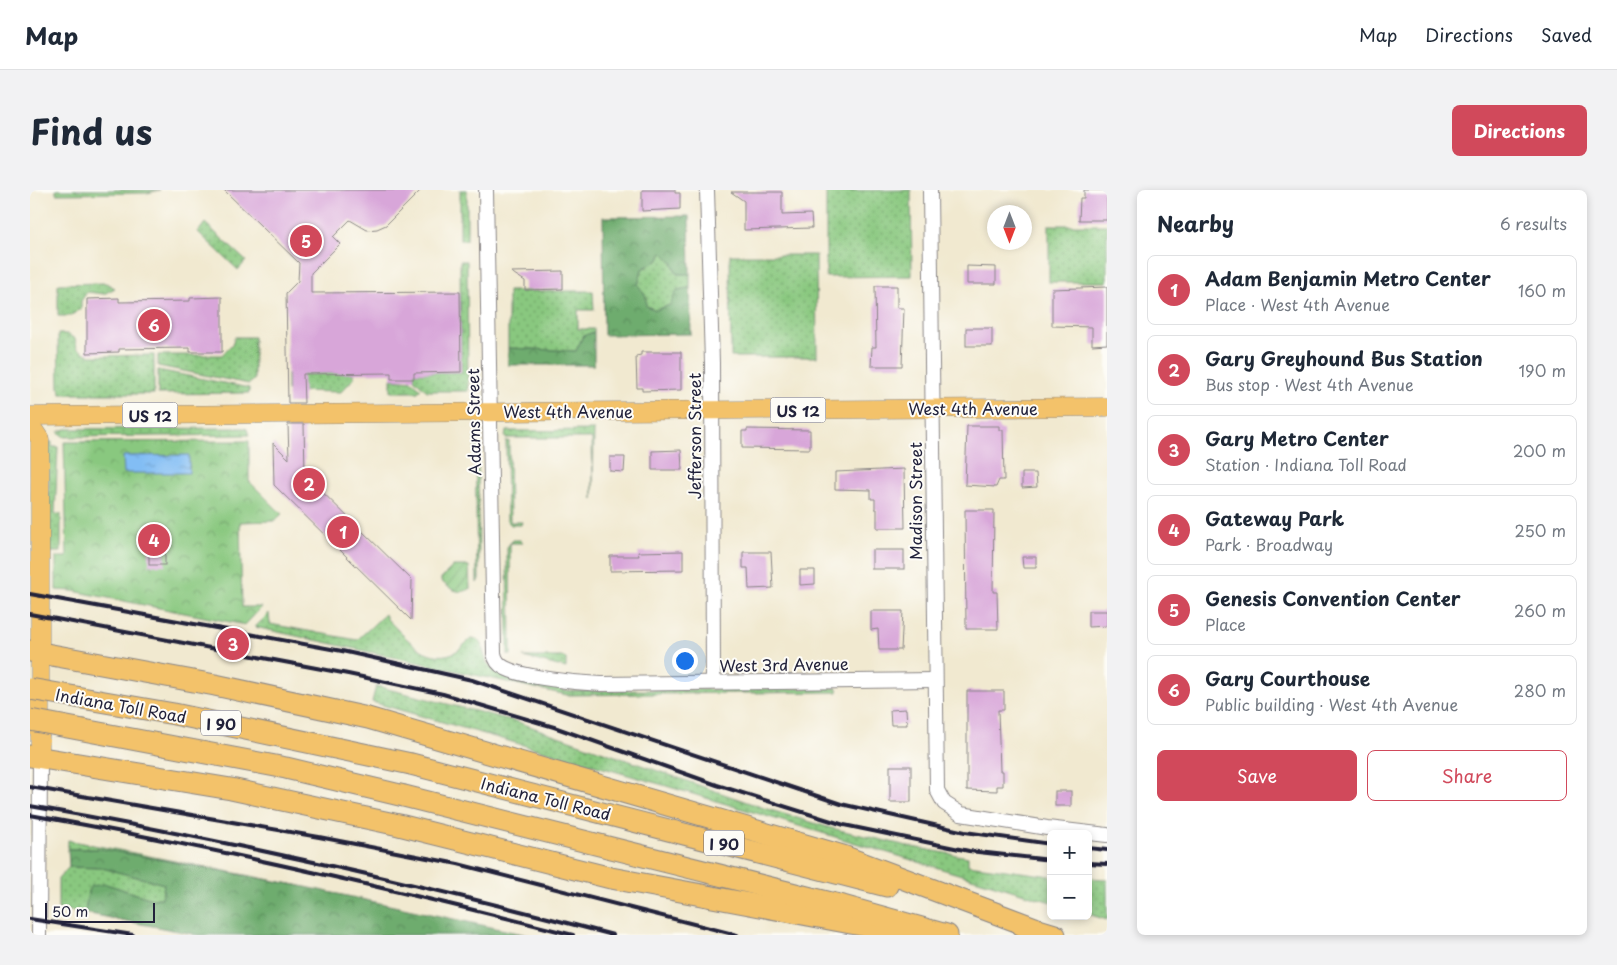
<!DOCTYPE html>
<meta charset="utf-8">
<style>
body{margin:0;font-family:"Playpen Sans",sans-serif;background:#f2f2f3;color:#1f2937}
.controls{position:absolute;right:15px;bottom:15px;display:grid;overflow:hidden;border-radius:8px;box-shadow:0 2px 8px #0003}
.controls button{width:45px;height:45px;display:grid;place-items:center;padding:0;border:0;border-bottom:1px solid #e0e1e3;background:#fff;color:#1f2937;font:25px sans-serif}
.compass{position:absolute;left:957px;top:15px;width:45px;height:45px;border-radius:50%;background:#fff;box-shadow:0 2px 8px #0003;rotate:180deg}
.scale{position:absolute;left:15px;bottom:12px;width:110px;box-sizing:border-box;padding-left:5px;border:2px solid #22223b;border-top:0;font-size:14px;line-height:18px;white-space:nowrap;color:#22223b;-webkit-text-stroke:4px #fdfcf7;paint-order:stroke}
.you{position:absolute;left:654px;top:470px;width:18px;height:18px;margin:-12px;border:4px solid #fff;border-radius:50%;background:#1a73e8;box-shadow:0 0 0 8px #1a73e833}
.badge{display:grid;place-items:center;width:32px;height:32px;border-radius:50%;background:#d1495b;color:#fff;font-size:16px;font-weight:700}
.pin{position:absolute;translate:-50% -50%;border:2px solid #fff;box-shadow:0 1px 5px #0006}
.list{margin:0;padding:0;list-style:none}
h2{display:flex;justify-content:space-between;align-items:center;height:65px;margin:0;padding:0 20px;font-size:21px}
h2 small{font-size:16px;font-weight:400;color:#747a83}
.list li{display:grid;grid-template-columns:32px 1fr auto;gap:15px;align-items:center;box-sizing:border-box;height:70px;margin:0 10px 10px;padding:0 10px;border:1px solid #e0e1e3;border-radius:8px}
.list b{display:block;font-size:19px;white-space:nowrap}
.list p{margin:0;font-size:16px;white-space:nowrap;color:#747a83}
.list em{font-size:16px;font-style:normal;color:#747a83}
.actions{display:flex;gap:10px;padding:15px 20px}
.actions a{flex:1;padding:11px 0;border:1px solid #d1495b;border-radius:8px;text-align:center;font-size:18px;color:#d1495b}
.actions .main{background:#d1495b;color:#fff}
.map{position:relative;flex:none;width:1077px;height:745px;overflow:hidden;border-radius:8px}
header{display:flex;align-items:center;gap:30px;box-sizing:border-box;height:70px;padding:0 25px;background:#fff;border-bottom:1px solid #e0e1e3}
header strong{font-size:24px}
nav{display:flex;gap:28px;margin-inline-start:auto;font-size:18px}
.intro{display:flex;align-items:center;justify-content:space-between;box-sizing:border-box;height:120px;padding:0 30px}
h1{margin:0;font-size:35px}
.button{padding:12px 22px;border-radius:8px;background:#d1495b;color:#fff;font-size:18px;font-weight:700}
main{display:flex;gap:30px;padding:0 30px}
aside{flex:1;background:#fff;border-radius:8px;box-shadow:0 2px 8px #0003}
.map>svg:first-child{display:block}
.grass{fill:url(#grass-dots);stroke:#56755d}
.forest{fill:url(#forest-crowns);stroke:#486754}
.park{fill:url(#park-crowns);stroke:#56755d}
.garden{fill:url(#garden-furrows);stroke:#56755d}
.water{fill:url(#water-ripples);stroke:#527098}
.building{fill:#d8a6d9}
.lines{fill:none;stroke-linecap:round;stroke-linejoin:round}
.minor-casing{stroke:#8a8686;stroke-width:16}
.major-casing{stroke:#8a8686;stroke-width:19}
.highway-casing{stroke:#8a8686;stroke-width:23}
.minor{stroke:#fff;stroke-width:14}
.major{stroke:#f3c26a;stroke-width:18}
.highway{stroke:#f3c26a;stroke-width:21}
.rail{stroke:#22223b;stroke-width:4}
.highway-bridge-casing{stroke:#8a8686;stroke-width:23;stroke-linecap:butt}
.highway-bridge{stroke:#f3c26a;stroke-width:21}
.labels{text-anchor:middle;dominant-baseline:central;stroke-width:4;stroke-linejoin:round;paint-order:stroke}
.shield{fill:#fdfcf7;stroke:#646373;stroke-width:1}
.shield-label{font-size:15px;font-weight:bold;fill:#22223b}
.street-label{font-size:16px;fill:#22223b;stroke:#fdfcf7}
</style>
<header>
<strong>Map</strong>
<nav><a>Map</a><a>Directions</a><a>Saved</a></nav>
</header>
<div class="intro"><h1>Find us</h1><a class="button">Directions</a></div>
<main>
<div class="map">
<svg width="1077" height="745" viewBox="0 0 1077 745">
<defs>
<pattern id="grass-dots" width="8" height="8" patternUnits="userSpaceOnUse" patternTransform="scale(1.25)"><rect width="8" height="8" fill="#89c87f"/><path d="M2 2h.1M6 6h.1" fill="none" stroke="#70a269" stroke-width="1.8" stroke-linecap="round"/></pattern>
<pattern id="forest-crowns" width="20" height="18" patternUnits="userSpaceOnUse" patternTransform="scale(1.25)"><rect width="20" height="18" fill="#6eac6e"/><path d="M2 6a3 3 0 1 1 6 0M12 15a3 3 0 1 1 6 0" fill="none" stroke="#5a8c5c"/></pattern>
<pattern id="park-crowns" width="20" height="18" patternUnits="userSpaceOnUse" patternTransform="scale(1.25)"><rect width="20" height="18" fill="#89c87f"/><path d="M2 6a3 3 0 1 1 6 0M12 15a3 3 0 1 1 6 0" fill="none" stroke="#70a269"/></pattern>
<pattern id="garden-furrows" width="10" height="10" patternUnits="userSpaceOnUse" patternTransform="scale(1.25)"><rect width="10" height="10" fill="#89c87f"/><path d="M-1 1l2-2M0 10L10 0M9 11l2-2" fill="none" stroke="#70a269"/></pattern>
<pattern id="water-ripples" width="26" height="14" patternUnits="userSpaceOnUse" patternTransform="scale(1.25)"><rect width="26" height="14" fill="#82bdf4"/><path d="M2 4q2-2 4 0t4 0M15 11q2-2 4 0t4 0" fill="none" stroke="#70a2d2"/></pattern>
</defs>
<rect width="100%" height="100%" fill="#fdfcf7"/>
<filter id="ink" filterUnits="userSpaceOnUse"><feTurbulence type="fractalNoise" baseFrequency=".02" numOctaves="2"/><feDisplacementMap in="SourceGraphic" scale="10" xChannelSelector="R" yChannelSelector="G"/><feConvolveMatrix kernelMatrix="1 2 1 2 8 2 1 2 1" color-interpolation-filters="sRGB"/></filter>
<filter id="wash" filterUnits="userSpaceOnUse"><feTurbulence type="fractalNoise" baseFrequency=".0096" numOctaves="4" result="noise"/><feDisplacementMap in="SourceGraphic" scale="20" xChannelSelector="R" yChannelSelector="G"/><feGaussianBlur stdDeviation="1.12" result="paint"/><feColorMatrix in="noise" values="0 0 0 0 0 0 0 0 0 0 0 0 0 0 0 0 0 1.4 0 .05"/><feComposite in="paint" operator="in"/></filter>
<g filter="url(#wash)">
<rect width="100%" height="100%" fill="#f1e9d0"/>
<g class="grass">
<rect x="430" y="0" width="7" height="50"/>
<path d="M881,0L882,86L796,87V1Z"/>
<path d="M175,33L216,71L208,80L168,42Z"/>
<rect x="1019" y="35" width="58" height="57"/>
<path d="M632,61L642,72L647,84H660V98L647,100L640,115L626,120L616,116L608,96L612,79L629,70Z"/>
<path d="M700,65H786L787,167H701Z"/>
<path d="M430,71H437L438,201H397L384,189V183L431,182Z"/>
<path d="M76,93L85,98L74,104L57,102L51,111V119L40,126H28V94Z"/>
<path d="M478,101H563L564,120H548V139H564V142L553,146L546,161L478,158Z"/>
<path d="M28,144H37L45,149L47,158L60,166L124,165V204H31L29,198Z"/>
<path d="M205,147H224V190L219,194L128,176V165H192L202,154Z"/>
<path d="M128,180L219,198V203L128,204Z"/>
<path d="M324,183V188L311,202L257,201V184Z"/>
<path d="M361,189L382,191L391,199L388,202H361Z"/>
<path d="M214,238L217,239L219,245L34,247L28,242L36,239Z"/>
<path d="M564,240L563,309L562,248H475L476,241Z"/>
<path d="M445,244L448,247L449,389L447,393Z"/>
<path d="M476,251H479L480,332H492L491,335H481L477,331Z"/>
<path d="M19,252H22V257H28L25,324H31V362H19Z"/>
<path d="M483,350H490L493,353H480L481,465H478L477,357Z"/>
<path d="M239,423L240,434L327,450L355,424L357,429C375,446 395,474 423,463C430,460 435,453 441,449H447L451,454L457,473L467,483L537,501L807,498L808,502L537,505L225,437Z"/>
<path d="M493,467H533L536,469V478Z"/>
<path d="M346,496L485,531L737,619L801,638L882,657L938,667V675L1021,686V712L633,595L342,512Z"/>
<path d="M38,650L271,696L72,659H38Z"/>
<path d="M39,677L72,678L134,694L132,708L122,709L76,694L58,701L55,723L28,719V689Z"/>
<path d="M1058,688L1077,689V730L1058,724Z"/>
</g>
<g class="forest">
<path d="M659,26L660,84H647L642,72L632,62L629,70L612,79L608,95L616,106V116L626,120L640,115L647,100L660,98L661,144L574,145L573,27Z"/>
<path d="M564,142V175H478V158L546,161L553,146Z"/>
<path d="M38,659H72L271,696L498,745H168L55,723L58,701L61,696L76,694L122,709L132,708L134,694L72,678L39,677Z"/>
</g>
<g class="park">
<path d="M26,0H130L117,3L26,4Z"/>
<path d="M219,251V291L252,324L244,331L210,332L212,417H232L215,435L43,401L26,400V367H37L34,252Z"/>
</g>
<path class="garden" d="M423,376H439L440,399C428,405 420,399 411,391V388Z"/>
<path class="water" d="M159,265V283H94L93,266Z"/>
<g id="blocks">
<g class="building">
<path d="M194,0H391L356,35L347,39L337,40L320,30L303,47L310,54L281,83V103L430,102L431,182L384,183V189H361V183L273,184L274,213H258L256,103L268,91L269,73Z"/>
<path d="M612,0H645V3H650V19L612,21Z"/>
<path d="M1054,0H1077V30H1049L1050,8H1054Z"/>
<path d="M701,2H752V25L781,24L782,38L714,40V11Z"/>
<path d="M937,76L966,77V94H937Z"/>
<path d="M533,81V99L495,100V91L481,82Z"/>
<path d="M845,96H867V118H874L872,176H841L842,157H846Z"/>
<path d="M1077,97V154L1062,155V137L1022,136V99Z"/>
<path d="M192,107V162H160V158L89,159V162L57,163V109L89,108V112L160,111V108Z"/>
<rect x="936" y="138" width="26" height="18"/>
<path d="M611,162H651V200L612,201V198H607L606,166L611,165Z"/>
<path d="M258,234H274L275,285L382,390L381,430L244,295L243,253L259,269Z"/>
<path d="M937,236H969V240H973L974,290H969L966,297L935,295Z"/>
<path d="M717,239L780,240V259L712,258V241H717Z"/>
<path d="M651,260L652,280H622V261Z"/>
<path d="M580,267H595L594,282L580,281Z"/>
<path d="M874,279L875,338H847V319H845V309H841V300L805,299V282Z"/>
<path d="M992,283H1006L1007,297L992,298Z"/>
<path d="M935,320H964L963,402H967L968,439H936Z"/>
<rect x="119" y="358" width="16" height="17"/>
<rect x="842" y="360" width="32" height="19"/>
<path d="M653,361V380L580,381V366H609L608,362Z"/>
<path d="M713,362H741L743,398L719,399L718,378H713Z"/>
<path d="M992,367H1006V378H993Z"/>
<path d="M770,380H785V394L770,395Z"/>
<path d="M841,421H873L871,460H849L848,439L841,440Z"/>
<path d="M1058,421H1077V436L1058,437Z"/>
<path d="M937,501H974V520H968L970,581H973V596H967V601L937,600Z"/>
<path d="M876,519L877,535H861L860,520Z"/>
<rect x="860" y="576" width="21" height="36"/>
<rect x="1025" y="601" width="16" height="15"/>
</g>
</g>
</g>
<g filter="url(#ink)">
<use href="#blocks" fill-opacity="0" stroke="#8a8686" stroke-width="1"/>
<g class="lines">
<g class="minor-casing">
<g id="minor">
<path d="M456,0L464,463C465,470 469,475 475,478C495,488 548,493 571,494L904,490"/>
<path d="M677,0L682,173L683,492"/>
<path d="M900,0L907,600L914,613L931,624L1017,638L1077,645"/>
<path d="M9,745L10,568"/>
</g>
</g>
<g class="major-casing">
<g id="major">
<path d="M0,226L1077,217"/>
<path d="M0,234L10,249V568"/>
</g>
</g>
<g class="highway-casing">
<g id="highway">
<path d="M0,461L185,495L338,528L813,666L1005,738"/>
<path d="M0,566L201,599L369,635L581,688L885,745"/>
<path d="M381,574L857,696"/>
<path d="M374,606L813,716L917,745"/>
<path d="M992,735L1025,745"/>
</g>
</g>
<use href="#minor" class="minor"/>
<use href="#major" class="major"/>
<use href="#highway" class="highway"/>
<g class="rail">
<path d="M0,404L312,461L442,490L811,614L935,642L1021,654"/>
<path d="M0,424L318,484L413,504L524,537L687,595L814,635L939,661L1021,670"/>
<path d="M0,597L289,647L428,674L707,745"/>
<path d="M0,616C196,650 391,694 583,745"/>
<path d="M0,625C182,657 364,699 543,745"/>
<path d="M1058,658L1077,660"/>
<path d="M1058,673L1077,674"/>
<path d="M0,729L103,745"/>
</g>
<g class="highway-bridge-casing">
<g id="highway-bridge">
<path d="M0,499L144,524L381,574"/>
<path d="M0,530L256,578L374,606"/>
</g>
</g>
<use href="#highway-bridge" class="highway-bridge"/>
</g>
</g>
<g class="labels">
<g class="shield">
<rect x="740.5" y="207.5" width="55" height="25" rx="4"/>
<rect x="92.5" y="212.5" width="55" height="25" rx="4"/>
<rect x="171" y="520.5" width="40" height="25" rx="4"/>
<rect x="674" y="640.5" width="40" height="25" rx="4"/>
</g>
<g class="shield-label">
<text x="768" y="220">US 12</text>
<text x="120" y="225">US 12</text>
<text x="191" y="533">I 90</text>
<text x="694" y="653">I 90</text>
</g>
<g class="street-label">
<text x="943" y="218">West 4th Avenue</text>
<text x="538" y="221">West 4th Avenue</text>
<text transform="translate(443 232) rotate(-91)">Adams Street</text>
<text transform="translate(664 246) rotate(-90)">Jefferson Street</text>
<text transform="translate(885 311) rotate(-90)">Madison Street</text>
<text transform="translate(754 474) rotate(-1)">West 3rd Avenue</text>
<text transform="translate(91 515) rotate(10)">Indiana Toll Road</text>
<text transform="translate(516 608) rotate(14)">Indiana Toll Road</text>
</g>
</g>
</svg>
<div class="controls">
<button>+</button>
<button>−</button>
</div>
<svg class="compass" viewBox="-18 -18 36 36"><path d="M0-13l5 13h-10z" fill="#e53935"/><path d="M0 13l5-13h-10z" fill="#747a83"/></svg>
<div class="scale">50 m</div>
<div class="you"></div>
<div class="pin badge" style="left:313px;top:342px">1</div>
<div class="pin badge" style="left:279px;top:294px">2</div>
<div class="pin badge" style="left:203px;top:454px">3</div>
<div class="pin badge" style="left:124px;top:350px">4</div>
<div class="pin badge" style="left:276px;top:51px">5</div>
<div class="pin badge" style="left:124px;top:135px">6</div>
</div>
<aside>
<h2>Nearby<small>6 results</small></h2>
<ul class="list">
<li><span class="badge">1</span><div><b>Adam Benjamin Metro Center</b><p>Place · West 4th Avenue</p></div><em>160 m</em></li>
<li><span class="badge">2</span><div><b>Gary Greyhound Bus Station</b><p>Bus stop · West 4th Avenue</p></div><em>190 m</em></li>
<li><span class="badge">3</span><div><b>Gary Metro Center</b><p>Station · Indiana Toll Road</p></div><em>200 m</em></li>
<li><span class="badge">4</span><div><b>Gateway Park</b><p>Park · Broadway</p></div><em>250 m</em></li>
<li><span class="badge">5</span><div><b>Genesis Convention Center</b><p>Place</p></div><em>260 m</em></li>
<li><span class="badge">6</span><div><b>Gary Courthouse</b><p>Public building · West 4th Avenue</p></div><em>280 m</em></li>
</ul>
<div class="actions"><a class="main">Save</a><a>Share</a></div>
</aside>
</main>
